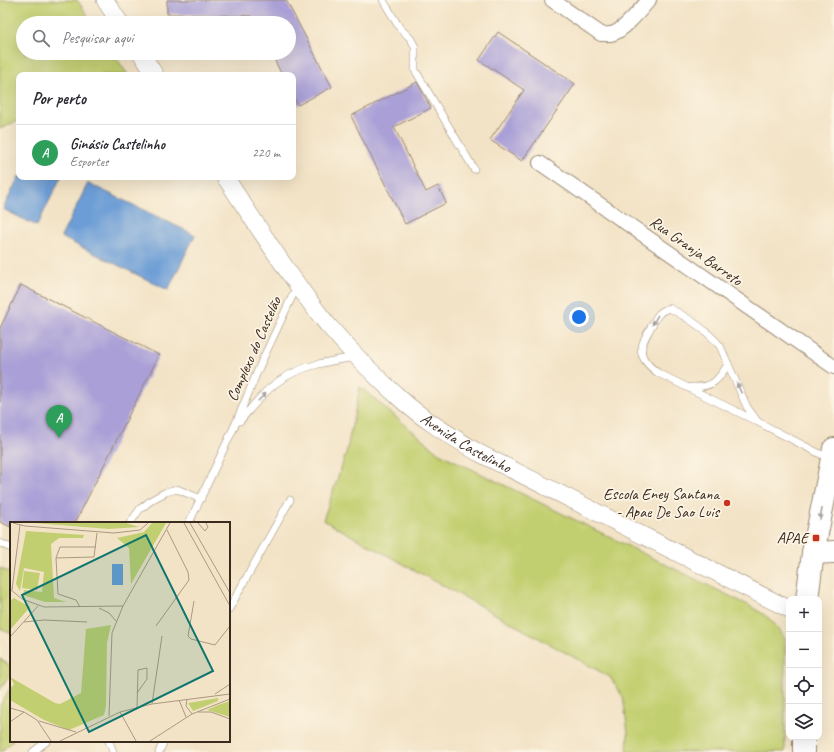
<!DOCTYPE html>
<html lang="pt">
<meta charset="utf-8">
<style>
body{margin:0;font-family:Caveat,sans-serif;background:#f7f7f7;color:#2b2b33}
.controls{position:absolute;right:12px;bottom:12px;display:grid;overflow:hidden;border-radius:8px;box-shadow:0 4px 16px #0002}
.controls button{width:36px;height:36px;display:grid;place-items:center;padding:0;border:0;border-bottom:1px solid #e1e1e2;background:#fff;color:#2b2b33;font:20px sans-serif}
.you{position:absolute;left:579px;top:317px;width:14px;height:14px;margin:-10px;border:3px solid #fff;border-radius:50%;background:#1a73e8;box-shadow:0 0 0 6px #1a73e833}
.badge{display:grid;place-items:center;width:26px;height:26px;border-radius:50%;background:#c8321e;color:#fff;font-size:13px;font-weight:700}
.pin{position:absolute;translate:-50% -33px;filter:drop-shadow(0 1px 2px #0008)}
.pin::after{content:'';position:absolute;top:21px;width:14px;height:12px;background:inherit;clip-path:polygon(0 0,100% 0,50% 100%)}
.list{margin:0;padding:0;list-style:none}
h2{display:flex;justify-content:space-between;align-items:center;height:52px;margin:0;padding:0 16px;font-size:17px}
h2 small{font-size:13px;font-weight:400;color:#7c7c81}
.list li{display:grid;grid-template-columns:26px 1fr auto;gap:12px;align-items:center;box-sizing:border-box;height:56px;padding:0 16px;border-top:1px solid #e1e1e2}
.list b{display:block;font-size:15px;white-space:nowrap}
.list p{margin:0;font-size:13px;white-space:nowrap;color:#7c7c81}
.list em{font-size:13px;font-style:normal;color:#7c7c81}
.icon{flex:none;width:22px;height:22px;fill:none;stroke:currentColor;stroke-width:2;stroke-linecap:round;stroke-linejoin:round}
.map{position:relative;flex:none;width:834px;height:752px;overflow:hidden}
.search{position:absolute;background:#fff;box-shadow:0 4px 16px #0002;left:16px;top:16px;width:280px;height:44px;display:flex;align-items:center;gap:10px;box-sizing:border-box;padding:0 14px;border-radius:22px;color:#7c7c81;font-size:15px}
.panel{position:absolute;background:#fff;box-shadow:0 4px 16px #0002;left:16px;top:72px;width:280px;height:108px;border-radius:8px}
.map>svg:first-child{display:block}
.green{fill:#c2cf70;stroke:#7e7c47}
.water{fill:#6c9dd6;stroke:#54647a}
.building{fill:#aaa0d7}
.lines{fill:none;stroke-linecap:round;stroke-linejoin:round}
.service-casing{stroke:#978672;stroke-width:8}
.minor-casing{stroke:#978672;stroke-width:16}
.tertiary-casing{stroke:#978672;stroke-width:18}
.primary-casing{stroke:#978672;stroke-width:24}
.service{stroke:#fff;stroke-width:7}
.minor{stroke:#fff;stroke-width:14}
.tertiary{stroke:#fff;stroke-width:17}
.primary{stroke:#fff;stroke-width:22}
.oneway{fill:#a79f9a}
.poi-dot{fill:#c8321e;stroke:#fcf5e5;stroke-width:1.5}
.labels{text-anchor:middle;dominant-baseline:central;stroke-width:3.5;stroke-linejoin:round;paint-order:stroke}
.street-label{font-size:16px;fill:#3b2a1e;stroke:#fcf5e5}
.poi-label{font-size:16px;fill:#3b2a1e;stroke:#fcf5e5;text-anchor:end}
.inset-road{fill:none;stroke:#a99983;stroke-width:1}
.view{fill:#0f766e;fill-opacity:0.15;stroke:#0f766e;stroke-width:2}
.inset-edge{fill:none;stroke:#3b2a1e;stroke-width:2}
</style>
<div class="map">
<svg width="834" height="752" viewBox="0 0 834 752">
<rect width="100%" height="100%" fill="#fcf5e5"/>
<filter id="ink" filterUnits="userSpaceOnUse"><feTurbulence type="fractalNoise" baseFrequency=".025" numOctaves="2"/><feDisplacementMap in="SourceGraphic" scale="8" xChannelSelector="R" yChannelSelector="G"/><feConvolveMatrix kernelMatrix="1 2 1 2 8 2 1 2 1" color-interpolation-filters="sRGB"/></filter>
<filter id="wash" filterUnits="userSpaceOnUse"><feTurbulence type="fractalNoise" baseFrequency=".012" numOctaves="4" result="noise"/><feDisplacementMap in="SourceGraphic" scale="16" xChannelSelector="R" yChannelSelector="G"/><feGaussianBlur stdDeviation="0.9" result="paint"/><feColorMatrix in="noise" values="0 0 0 0 0 0 0 0 0 0 0 0 0 0 0 0 0 1.4 0 .05"/><feComposite in="paint" operator="in"/></filter>
<g filter="url(#wash)">
<rect width="100%" height="100%" fill="#f3e3c6"/>
<g class="green">
<path d="M0,0H77L93,23H23V53H113L128,75H19V120L0,129Z"/>
<path d="M360,387L439,453L748,605C766,615 774,620 785,639V752H627L628,733L623,697L610,677L323,520L346,454Z"/>
<path d="M0,568L11,573V634L0,628Z"/>
<path d="M0,659L11,666V674L0,690Z"/>
<path d="M11,687L12,741L1,752L0,751V705Z"/>
</g>
<g class="water">
<path d="M19,176V177H61L37,226L3,209Z"/>
<path d="M88,183L195,235L168,290L61,237Z"/>
</g>
<g id="blocks">
<g class="building">
<path d="M167,0H286L332,87L298,105L293,96V75H282L271,53H289V23H255L251,16L167,14Z"/>
<path d="M498,32L575,84L522,161L490,140L524,90L479,60Z"/>
<path d="M417,82L431,108L394,127L426,192L438,186L446,203L405,224L351,116Z"/>
<path d="M21,285L159,355L75,523H11V527L0,522V328Z"/>
</g>
</g>
</g>
<g filter="url(#ink)">
<use href="#blocks" fill-opacity="0" stroke="#978672" stroke-width="1"/>
<g class="lines">
<g class="service-casing">
<g id="service">
<path d="M383,0L399,27L411,39L415,47V70L474,169"/>
<path d="M691,387C712,388 718,381 728,364"/>
<path d="M240,421C252,407 264,391 279,381C302,365 330,361 356,357"/>
<path d="M758,422L747,407L720,346C707,330 687,317 669,308C658,312 657,316 652,325C639,348 635,356 658,373L758,422L830,459"/>
<path d="M130,523L140,509L153,499L166,492L177,489L201,499"/>
<path d="M189,523L235,425L261,363L297,286"/>
<path d="M0,543L11,548"/>
<path d="M229,609L290,500"/>
<path d="M109,741L113,752"/>
<path d="M33,752L47,741"/>
<path d="M159,752L164,741"/>
</g>
</g>
<g class="minor-casing">
<g id="minor">
<path d="M552,0L601,34C606,34 610,35 614,33C625,29 641,9 649,0"/>
<path d="M540,163L834,367"/>
</g>
</g>
<g class="tertiary-casing">
<g id="tertiary">
<path d="M105,0L120,23"/>
<path d="M141,53L155,75"/>
<path id="s1" d="M225,177C258,226 290,278 327,324C350,351 377,378 404,402C427,422 453,437 479,453L789,609"/>
</g>
</g>
<g class="primary-casing">
<g id="primary">
<path d="M813,553L834,552"/>
<path d="M807,599L813,553L834,449"/>
<path d="M804,752V737"/>
</g>
</g>
<use href="#service" class="service"/>
<use href="#minor" class="minor"/>
<use href="#tertiary" class="tertiary"/>
<use href="#primary" class="primary"/>
</g>
<defs><path id="oneway-solid" d="M-6-.8H1V-3.2L6.5 0L1 3.2V.8H-6Z"/></defs>
<g class="oneway">
<use href="#oneway-solid" transform="translate(655 320) rotate(120)"/>
<use href="#oneway-solid" transform="translate(739 388) rotate(-114)"/>
<use href="#oneway-solid" transform="translate(262 397) rotate(-45)"/>
<use href="#oneway-solid" transform="translate(821 514) rotate(101)"/>
</g>
</g>
<g class="poi-dot">
<circle cx="727" cy="503" r="4"/>
<rect x="812" y="534" width="8" height="8" rx="2"/>
</g>
<g class="labels">
<g class="street-label">
<text transform="translate(696 251) rotate(35)">Rua Granja Barreto</text>
<text transform="translate(254 349) rotate(-66)">Complexo do Castelão</text>
<text stroke="none"><textPath href="#s1" startOffset="363">Avenida Castelinho</textPath></text>
</g>
<g class="poi-label">
<text x="719" y="494">Escola Eney Santana<tspan x="719" dy="18">- Apae De Sao Luis</tspan></text>
<text x="808" y="538">APAE</text>
</g>
</g>
<g transform="translate(10 522)">
<rect width="220" height="220" fill="#f3e3c6"/>
<path d="M24,1H116L129,5L99,7ZM142,1H156L121,62L119,26L107,16L134,10ZM16,9L74,13L73,16H49L41,22L44,76L56,80H35L13,73L14,68L32,70L34,50L14,46L10,69L6,62ZM14,49L30,51L27,68L12,66ZM4,76L20,85L0,108V79ZM101,103L97,121L96,184L94,193L59,208L34,198L0,178V164L2,165L4,162L0,155L45,181L50,182L71,171L76,107ZM208,176V179L183,189L178,181ZM220,179V195L197,188L208,183Z" fill="#c2cf70"/>
<path d="M102,42H113V63H102Z" fill="#6c9dd6"/>
<path class="inset-road" d="M3,1L15,4L104,11L130,8L138,1M174,1L220,84M180,1L220,71M188,1L195,9L198,5L196,1M46,36L50,25H86M0,67L12,77L34,85L113,84M2,68L10,3M184,79L178,114L181,117L205,123L220,104M70,85L66,78L48,72L46,36L84,35L87,11M89,86L99,91L106,99M14,100L34,98L77,100M146,104L179,58L178,50L157,8M0,115L28,84M205,172L220,162M177,177L176,184L182,192M169,178L176,195M142,182L152,114M0,186L14,190L27,198L41,219M127,186L128,148L137,146V157L127,171M110,190L126,219M188,190H201L220,197M99,194L102,111L113,84L160,1M29,199L66,210M0,200L14,190M50,219L110,190L142,182L220,172M140,219L182,192L220,177"/>
<path class="view" d="M136,13L203,149L79,210L12,73Z"/>
<rect width="220" height="220" class="inset-edge"/>
</g>
</svg>
<div class="controls">
<button>+</button>
<button>−</button>
<button><svg class="icon" aria-label="locate" viewBox="0 0 24 24"><circle cx="12" cy="12" r="6"/><path d="M12 2v4M12 18v4M2 12h4M18 12h4"/></svg></button>
<button><svg class="icon" aria-label="layers" viewBox="0 0 24 24"><path d="M12 4l9 5-9 5-9-5zM3 14l9 5 9-5"/></svg></button>
</div>
<div class="you"></div>
<div class="pin badge" style="left:59px;top:438px;background:#2e9e5b">A</div>
<div class="search"><svg class="icon" aria-label="search" viewBox="0 0 24 24"><circle cx="10" cy="10" r="6"/><path d="M15 15l6 6"/></svg>Pesquisar aqui</div>
<section class="panel">
<h2>Por perto<small></small></h2>
<ul class="list">
<li><span class="badge" style="background:#2e9e5b">A</span><div><b>Ginásio Castelinho</b><p>Esportes</p></div><em>220 m</em></li>
</ul>
</section>
</div>
